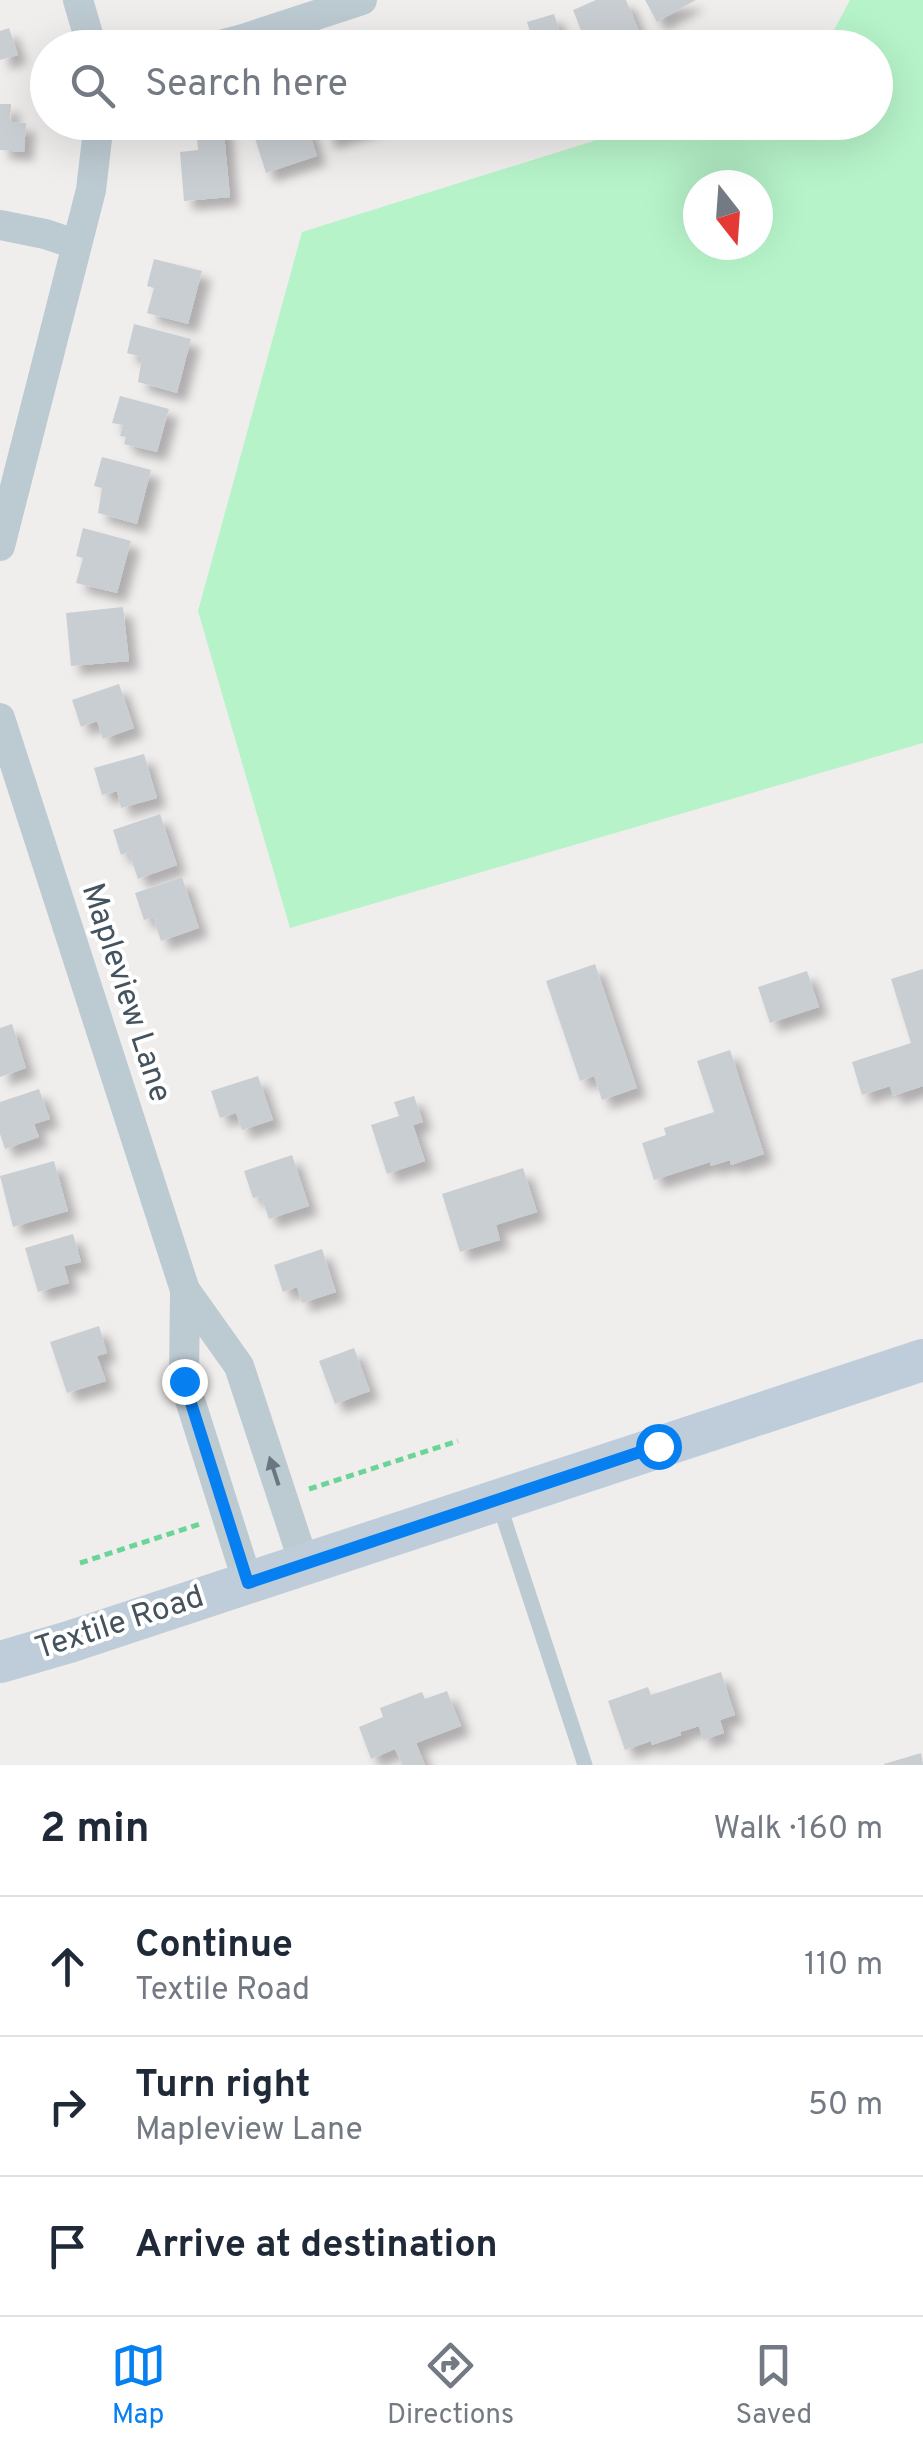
<!DOCTYPE html>
<meta charset="utf-8">
<style>
body{margin:0;font-family:Overpass,sans-serif;background:#f2f2f3;color:#1f2937}
.compass{position:absolute;left:683px;top:170px;width:90px;height:90px;border-radius:50%;background:#fff;box-shadow:0 10px 40px #0002;rotate:163deg}
.stop{position:absolute;width:30px;height:30px;margin:-22px;border:8px solid #067ff1;border-radius:50%;background:#fff}
.stop.end{background:#067ff1;border-color:#fff;box-shadow:0 2px 10px #0008}
.list{margin:0;padding:0;list-style:none}
h2{display:flex;justify-content:space-between;align-items:center;height:130px;margin:0;padding:0 40px;font-size:42px}
h2 small{font-size:32px;font-weight:400;color:#747a83}
.list li{display:grid;grid-template-columns:65px 1fr auto;gap:30px;align-items:center;box-sizing:border-box;height:140px;padding:0 40px;border-top:2px solid #e0e1e3}
.list b{display:block;font-size:38px;white-space:nowrap}
.list p{margin:0;font-size:32px;white-space:nowrap;color:#747a83}
.list em{font-size:32px;font-style:normal;color:#747a83}
.icon{flex:none;width:55px;height:55px;fill:none;stroke:currentColor;stroke-width:2;stroke-linecap:round;stroke-linejoin:round}
.map{position:relative;flex:none;width:923px;height:1765px;overflow:hidden}
.search{position:absolute;background:#fff;box-shadow:0 10px 40px #0002;left:30px;right:30px;top:30px;height:110px;display:flex;align-items:center;gap:25px;box-sizing:border-box;padding:0 35px;border-radius:55px;color:#747a83;font-size:38px}
.sheet{height:550px;background:#fff}
nav{display:flex;justify-content:space-around;align-items:center;box-sizing:border-box;height:140px;border-top:2px solid #e0e1e3;background:#fff;font-size:28px;color:#747a83}
nav a{display:grid;justify-items:center;gap:5px}
nav .on{color:#067ff1}
.map>svg:first-child{display:block}
.green{fill:#b6f3c9;fill-rule:evenodd}
.building{fill:#c9ced3;filter:url(#shadow)}
.lines{fill:none;stroke-linecap:round;stroke-linejoin:round}
.path{stroke:#6bd598;stroke-width:5;stroke-dasharray:8 5;stroke-linecap:butt}
.lane{stroke:#bccad1;stroke-width:15}
.street{stroke:#bccad1;stroke-width:30}
.secondary{stroke:#becdd9;stroke-width:42}
.oneway{fill:#687780}
.route{stroke:#067ff1;stroke-width:12}
.labels{text-anchor:middle;dominant-baseline:central;stroke-width:8;stroke-linejoin:round;paint-order:stroke}
.street-label{font-size:32px;fill:#44535d;stroke:#fff}
</style>
<div class="map">
<svg width="923" height="1765" viewBox="0 0 923 1765">
<defs>
<filter id="shadow"><feDropShadow dx="9" dy="9" stdDeviation="5" flood-color="#0004"/></filter>
</defs>
<rect width="100%" height="100%" fill="#f0eded"/>
<path class="green" d="M850,0H923V743L290,928L198,611L302,232L651,123L876,122V48L825,47ZM698,185H758V245H698Z"/>
<g class="building">
<path d="M596,0H626L644,43L633,48H588L573,10Z"/>
<path d="M645,0H696L657,22Z"/>
<path d="M554,14L565,48H516L514,40L531,35L527,22Z"/>
<path d="M9,28L18,55L0,60V31Z"/>
<path d="M0,104H11L10,122L26,123L24,152L0,150Z"/>
<path d="M250,122H306L317,156L266,173Z"/>
<path d="M322,122H371L373,126L327,140Z"/>
<path d="M223,123L230,197L184,201L180,152L198,150L196,125Z"/>
<path d="M154,259L202,271L188,324L147,313L154,288L147,286Z"/>
<path d="M134,324L191,339L177,393L138,382L142,357L127,353Z"/>
<path d="M120,396L169,409L157,452L124,444L126,437L120,436L123,425L112,423Z"/>
<path d="M102,457L151,470L137,524L98,513L102,488L94,486Z"/>
<path d="M83,528L131,541L117,593L76,583L83,558L76,556Z"/>
<path d="M123,607L129,661L71,666L66,613Z"/>
<path d="M119,684L134,728L103,739L97,721L81,727L72,700Z"/>
<path d="M144,754L157,798L121,808L117,791L102,795L94,768Z"/>
<path d="M160,814L177,865L138,879L129,852L121,855L113,830Z"/>
<path d="M182,877L199,928L161,941L153,917L144,920L135,893Z"/>
<path d="M595,964L637,1088L602,1100L594,1076L580,1081L546,981Z"/>
<path d="M923,969V1086L893,1096L890,1086L862,1095L852,1062L911,1043L891,979Z"/>
<path d="M807,971L819,1007L770,1023L758,987Z"/>
<path d="M12,1024L26,1068L0,1077V1028Z"/>
<path d="M730,1050L764,1154L731,1165L730,1160L711,1166L710,1162L654,1180L642,1143L666,1135L664,1128L714,1112L697,1061Z"/>
<path d="M258,1076L273,1120L242,1130L236,1113L220,1118L211,1091Z"/>
<path d="M39,1089L50,1119L34,1124L39,1137L5,1149L0,1134V1102Z"/>
<path d="M414,1096L423,1122L413,1125L425,1161L387,1174L371,1125L399,1116L394,1102Z"/>
<path d="M292,1155L309,1206L269,1219L261,1196L253,1198L244,1171Z"/>
<path d="M54,1161L68,1211L13,1227L0,1176Z"/>
<path d="M523,1168L537,1212L496,1225L500,1240L460,1252L442,1194Z"/>
<path d="M73,1234L81,1262L64,1266L69,1283L38,1292L25,1248Z"/>
<path d="M322,1249L336,1292L302,1303L297,1287L283,1292L274,1265Z"/>
<path d="M99,1326L107,1353L97,1356L106,1381L67,1393L50,1342Z"/>
<path d="M354,1348L370,1391L335,1404L319,1361Z"/>
<path d="M721,1672L735,1715L720,1720L724,1733L703,1740L699,1726L680,1732L681,1735L652,1745L651,1741L625,1750L608,1701L648,1687L651,1695Z"/>
<path d="M447,1691L461,1726L416,1743L425,1765H402L395,1749L371,1759L359,1727L383,1717L380,1708L422,1692L425,1699Z"/>
<path d="M921,1753L923,1765H884V1764Z"/>
</g>
<g class="lines">
<g class="path">
<path d="M309,1489L458,1441"/>
<path d="M80,1563L203,1523"/>
</g>
<path class="lane" d="M499,1504L585,1765"/>
<g class="street">
<path d="M78,0L92,48"/>
<path d="M208,48L243,39L362,0"/>
<path d="M0,225L45,234L75,244"/>
<path d="M0,546L91,190L99,122"/>
<path d="M0,718L185,1290"/>
<path d="M248,1583L184,1381L185,1290L239,1366L304,1563"/>
</g>
<path class="secondary" d="M0,1662L69,1642L923,1360"/>
</g>
<defs><path id="oneway-solid" d="M-6-.8H1V-3.2L6.5 0L1 3.2V.8H-6Z" transform="scale(2.5)"/></defs>
<use class="oneway" href="#oneway-solid" transform="translate(274 1471) rotate(-108)"/>
<g class="lines">
<path class="route" d="M184,1381L248,1583L658,1446"/>
</g>
<g class="labels">
<g class="street-label">
<text transform="translate(125 993) rotate(72)">Mapleview Lane</text>
<text transform="translate(120 1624) rotate(-18)">Textile Road</text>
</g>
</g>
</svg>
<svg class="compass" viewBox="-18 -18 36 36"><path d="M0-13l5 13h-10z" fill="#e53935"/><path d="M0 13l5-13h-10z" fill="#747a83"/></svg>
<div class="stop" style="left:658px;top:1446px"></div>
<div class="stop end" style="left:184px;top:1381px"></div>
<div class="search"><svg class="icon" aria-label="search" viewBox="0 0 24 24"><circle cx="10" cy="10" r="6"/><path d="M15 15l6 6"/></svg>Search here</div>
</div>
<section class="sheet">
<h2>2 min<small>Walk · 160 m</small></h2>
<ul class="list">
<li><svg class="icon" aria-label="ahead" viewBox="0 0 24 24"><path d="M12 20V5M6 11l6-6 6 6"/></svg><div><b>Continue</b><p>Textile Road</p></div><em>110 m</em></li>
<li><svg class="icon" aria-label="right" viewBox="0 0 24 24"><path d="M7 20v-9h11M14 6l5 5-5 5"/></svg><div><b>Turn right</b><p>Mapleview Lane</p></div><em>50 m</em></li>
<li><svg class="icon" aria-label="arrive" viewBox="0 0 24 24"><path d="M6 21V4h12l-3 4 3 4H6"/></svg><div><b>Arrive at destination</b></div></li>
</ul>
</section>
<nav>
<a class="on"><svg class="icon" aria-label="map" viewBox="0 0 24 24"><path d="M3 6l6-2 6 2 6-2v14l-6 2-6-2-6 2zM9 4v14M15 6v14"/></svg>Map</a>
<a><svg class="icon" aria-label="directions" viewBox="0 0 24 24"><path d="M12 3l9 9-9 9-9-9zM9 14v-3h6M13 9l2 2-2 2"/></svg>Directions</a>
<a><svg class="icon" aria-label="saved" viewBox="0 0 24 24"><path d="M7 4h10v16l-5-4-5 4z"/></svg>Saved</a>
</nav>
